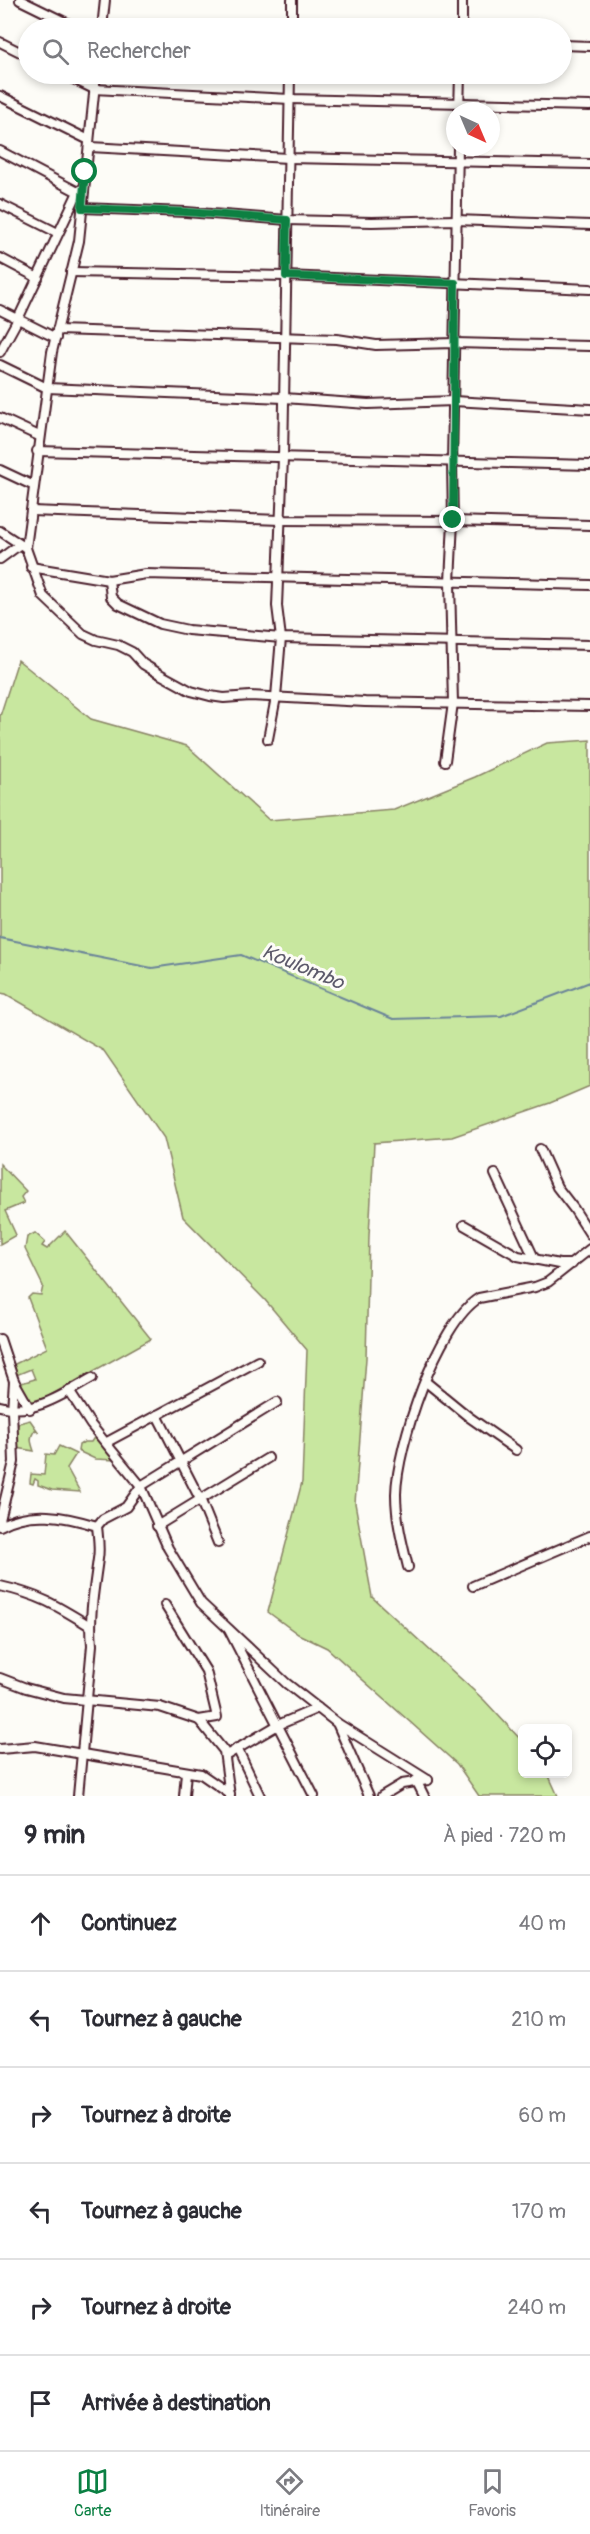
<!DOCTYPE html>
<html lang="fr">
<meta charset="utf-8">
<style>
body{margin:0;font-family:Pangolin,sans-serif;background:#f2f2f3;color:#2b2b33}
.controls{position:absolute;right:18px;bottom:18px;display:grid;overflow:hidden;border-radius:9px;box-shadow:0 3px 9px #0003}
.controls button{width:54px;height:54px;display:grid;place-items:center;padding:0;border:0;border-bottom:2px solid #e1e1e2;background:#fff;color:#2b2b33;font:30px sans-serif}
.compass{position:absolute;left:446px;top:102px;width:54px;height:54px;border-radius:50%;background:#fff;box-shadow:0 3px 9px #0003;rotate:136deg}
.stop{position:absolute;width:18px;height:18px;margin:-14px;border:4px solid #0b8043;border-radius:50%;background:#fff}
.stop.end{background:#0b8043;border-color:#fff;box-shadow:0 2px 6px #0008}
.list{margin:0;padding:0;list-style:none}
h2{display:flex;justify-content:space-between;align-items:center;height:78px;margin:0;padding:0 24px;font-size:26px}
h2 small{font-size:20px;font-weight:400;color:#7c7c81}
.list li{display:grid;grid-template-columns:39px 1fr auto;gap:18px;align-items:center;box-sizing:border-box;height:96px;padding:0 24px;border-top:2px solid #e1e1e2}
.list b{display:block;font-size:22px;white-space:nowrap}
.list em{font-size:20px;font-style:normal;color:#7c7c81}
.icon{flex:none;width:33px;height:33px;fill:none;stroke:currentColor;stroke-width:2;stroke-linecap:round;stroke-linejoin:round}
.map{position:relative;flex:none;width:590px;height:1796px;overflow:hidden}
.search{position:absolute;background:#fff;box-shadow:0 3px 9px #0003;left:18px;right:18px;top:18px;height:66px;display:flex;align-items:center;gap:15px;box-sizing:border-box;padding:0 21px;border-radius:33px;color:#7c7c81;font-size:22px}
.sheet{height:654px;background:#fff}
nav{display:flex;justify-content:space-around;align-items:center;box-sizing:border-box;height:84px;border-top:2px solid #e1e1e2;background:#fff;font-size:16px;color:#7c7c81}
nav a{display:grid;justify-items:center;gap:3px}
nav .on{color:#0b8043}
.map>svg:first-child{display:block}
.green{fill:#c8e79f;stroke:#898365;stroke-width:1.5}
.lines{fill:none;stroke-linecap:round;stroke-linejoin:round}
.stream{stroke:#6b8499;stroke-width:2}
.minor-casing{stroke:#4a1f2b;stroke-width:12}
.minor{stroke:#fdfcf7;stroke-width:8}
.route{stroke:#0b8043;stroke-width:8}
.labels{text-anchor:middle;dominant-baseline:central;stroke-width:6;stroke-linejoin:round;paint-order:stroke}
.water-label{font-size:20px;font-style:italic;fill:#5d5a6b;stroke:#fdfcf7}
</style>
<div class="map">
<svg width="590" height="1796" viewBox="0 0 590 1796">
<rect width="100%" height="100%" fill="#fdfcf7"/>
<filter id="ink" filterUnits="userSpaceOnUse"><feTurbulence type="fractalNoise" baseFrequency=".0167" numOctaves="2"/><feDisplacementMap in="SourceGraphic" scale="12" xChannelSelector="R" yChannelSelector="G"/><feConvolveMatrix kernelMatrix="1 2 1 2 8 2 1 2 1" color-interpolation-filters="sRGB"/></filter>
<g filter="url(#ink)">
<g class="green">
<path d="M18,660L91,719L187,746L269,820L394,810L475,777L547,743L590,740V1086L550,1103L452,1137L374,1143L369,1236L366,1358L355,1503L372,1597L484,1700L522,1741V1774H548L558,1796H479L457,1764L327,1648L298,1634L268,1612L302,1482L307,1350L265,1300L183,1217L164,1138L104,1051L6,994L0,993V716Z"/>
<path d="M0,1164L26,1191L21,1197L24,1203L5,1211L16,1235L0,1244Z"/>
<path d="M65,1231L151,1339L31,1406L18,1384L35,1379L31,1369L14,1376L13,1365L47,1348L28,1298L32,1294L41,1295L43,1286L25,1249L27,1237L35,1233L45,1242L42,1246L47,1249Z"/>
<path d="M30,1420L39,1433L35,1430C29,1438 31,1442 34,1451L16,1448L15,1431L19,1423Z"/>
<path d="M95,1436L115,1460L95,1459L78,1451L79,1445L84,1442H91Z"/>
<path d="M59,1446L76,1454L67,1468L80,1492L52,1490L38,1485V1481L35,1479L33,1484L30,1483L31,1474L44,1475L46,1454L54,1455Z"/>
</g>
<g class="lines">
<path class="stream" d="M0,938L152,968L241,955L393,1019L501,1016L590,982"/>
<g class="minor-casing">
<g id="minor">
<path d="M20,0L77,28"/>
<path d="M102,28L105,0"/>
<path d="M292,28V0"/>
<path d="M462,28V0"/>
<path d="M0,42L28,56"/>
<path d="M562,45L590,46"/>
<path d="M63,74L94,89L290,99L590,106"/>
<path d="M96,74L79,241L52,352L26,548L43,596L83,634L96,640L118,645L132,652L143,664L158,673L191,691L210,696L224,698L250,696L365,702L590,706"/>
<path d="M0,96L89,140"/>
<path d="M459,111L460,74"/>
<path d="M90,147L288,158L590,164"/>
<path d="M0,151L78,192L82,189"/>
<path d="M0,204L58,233"/>
<path d="M82,208L186,212L287,220L372,222L456,220L590,225"/>
<path d="M0,258L38,278"/>
<path d="M71,272L286,276L590,289"/>
<path d="M0,310L56,338"/>
<path d="M57,330L337,339L376,345L455,343L590,346"/>
<path d="M0,352L18,319L78,192"/>
<path d="M0,365L47,388L284,398L368,404L454,401L590,409"/>
<path d="M0,418L39,436"/>
<path d="M37,451L590,465"/>
<path d="M0,470L32,485"/>
<path d="M31,511L280,520L453,521L590,525"/>
<path d="M0,531L26,548"/>
<path d="M0,559L19,545"/>
<path d="M31,567L109,580L146,574L590,585"/>
<path d="M109,580L111,597L118,604L160,624L188,630L281,638L590,645"/>
<path d="M268,739L276,697L281,638L277,606L283,458L290,74"/>
<path d="M445,761L453,703L450,582L453,521L452,463L458,147"/>
<path d="M540,1149L557,1187L574,1209L590,1234"/>
<path d="M495,1174L534,1258"/>
<path d="M464,1225L518,1256L559,1264H572"/>
<path d="M0,1339L14,1381L30,1409"/>
<path d="M426,1382L469,1417L516,1450"/>
<path d="M69,1391L91,1425L141,1486L168,1548L201,1603L286,1683L337,1723L369,1796"/>
<path d="M0,1406C33,1416 64,1394 92,1378"/>
<path d="M157,1415L201,1501L218,1543"/>
<path d="M107,1442L258,1361"/>
<path d="M0,1520L14,1462L12,1410L14,1381"/>
<path d="M0,1526C30,1509 65,1516 97,1526"/>
<path d="M157,1526L268,1458"/>
<path d="M408,1567C402,1543 396,1519 396,1494C397,1446 437,1324 479,1298L535,1287L548,1282L590,1249"/>
<path d="M0,1586C40,1595 56,1605 90,1626"/>
<path d="M473,1586L590,1536"/>
<path d="M165,1605L206,1671L217,1717L199,1720"/>
<path d="M229,1630L314,1796"/>
<path d="M0,1678L26,1688L64,1698L160,1707L199,1720L224,1751L230,1796"/>
<path d="M337,1723L428,1780"/>
<path d="M237,1748L260,1796"/>
<path d="M0,1749L35,1746L201,1774L230,1794"/>
<path d="M225,1756L278,1725L318,1708"/>
<path d="M416,1780L424,1796"/>
<path d="M78,1796L92,1645C89,1614 94,1590 98,1559C100,1549 98,1537 97,1526L103,1519L126,1507L141,1486L277,1402"/>
<path d="M184,1796L186,1772"/>
<path d="M382,1796L402,1784L428,1780"/>
</g>
</g>
<use href="#minor" class="minor"/>
</g>
</g>
<g class="lines" filter="url(#ink)">
<path class="route" d="M85,172L82,208L186,212L287,220L286,276L455,283L453,520"/>
</g>
<g class="labels">
<g class="water-label">
<text transform="translate(303 967) rotate(23)">Koulombo</text>
</g>
</g>
</svg>
<div class="controls">
<button><svg class="icon" aria-label="locate" viewBox="0 0 24 24"><circle cx="12" cy="12" r="6"/><path d="M12 2v4M12 18v4M2 12h4M18 12h4"/></svg></button>
</div>
<svg class="compass" viewBox="-18 -18 36 36"><path d="M0-13l5 13h-10z" fill="#e53935"/><path d="M0 13l5-13h-10z" fill="#7c7c81"/></svg>
<div class="stop" style="left:85px;top:172px"></div>
<div class="stop end" style="left:453px;top:520px"></div>
<div class="search"><svg class="icon" aria-label="search" viewBox="0 0 24 24"><circle cx="10" cy="10" r="6"/><path d="M15 15l6 6"/></svg>Rechercher</div>
</div>
<section class="sheet">
<h2>9 min<small>À pied · 720 m</small></h2>
<ul class="list">
<li><svg class="icon" aria-label="ahead" viewBox="0 0 24 24"><path d="M12 20V5M6 11l6-6 6 6"/></svg><div><b>Continuez</b></div><em>40 m</em></li>
<li><svg class="icon" aria-label="left" viewBox="0 0 24 24"><path d="M17 20v-9H6M10 6l-5 5 5 5"/></svg><div><b>Tournez à gauche</b></div><em>210 m</em></li>
<li><svg class="icon" aria-label="right" viewBox="0 0 24 24"><path d="M7 20v-9h11M14 6l5 5-5 5"/></svg><div><b>Tournez à droite</b></div><em>60 m</em></li>
<li><svg class="icon" aria-label="left" viewBox="0 0 24 24"><path d="M17 20v-9H6M10 6l-5 5 5 5"/></svg><div><b>Tournez à gauche</b></div><em>170 m</em></li>
<li><svg class="icon" aria-label="right" viewBox="0 0 24 24"><path d="M7 20v-9h11M14 6l5 5-5 5"/></svg><div><b>Tournez à droite</b></div><em>240 m</em></li>
<li><svg class="icon" aria-label="arrive" viewBox="0 0 24 24"><path d="M6 21V4h12l-3 4 3 4H6"/></svg><div><b>Arrivée à destination</b></div></li>
</ul>
</section>
<nav>
<a class="on"><svg class="icon" aria-label="map" viewBox="0 0 24 24"><path d="M3 6l6-2 6 2 6-2v14l-6 2-6-2-6 2zM9 4v14M15 6v14"/></svg>Carte</a>
<a><svg class="icon" aria-label="directions" viewBox="0 0 24 24"><path d="M12 3l9 9-9 9-9-9zM9 14v-3h6M13 9l2 2-2 2"/></svg>Itinéraire</a>
<a><svg class="icon" aria-label="saved" viewBox="0 0 24 24"><path d="M7 4h10v16l-5-4-5 4z"/></svg>Favoris</a>
</nav>
